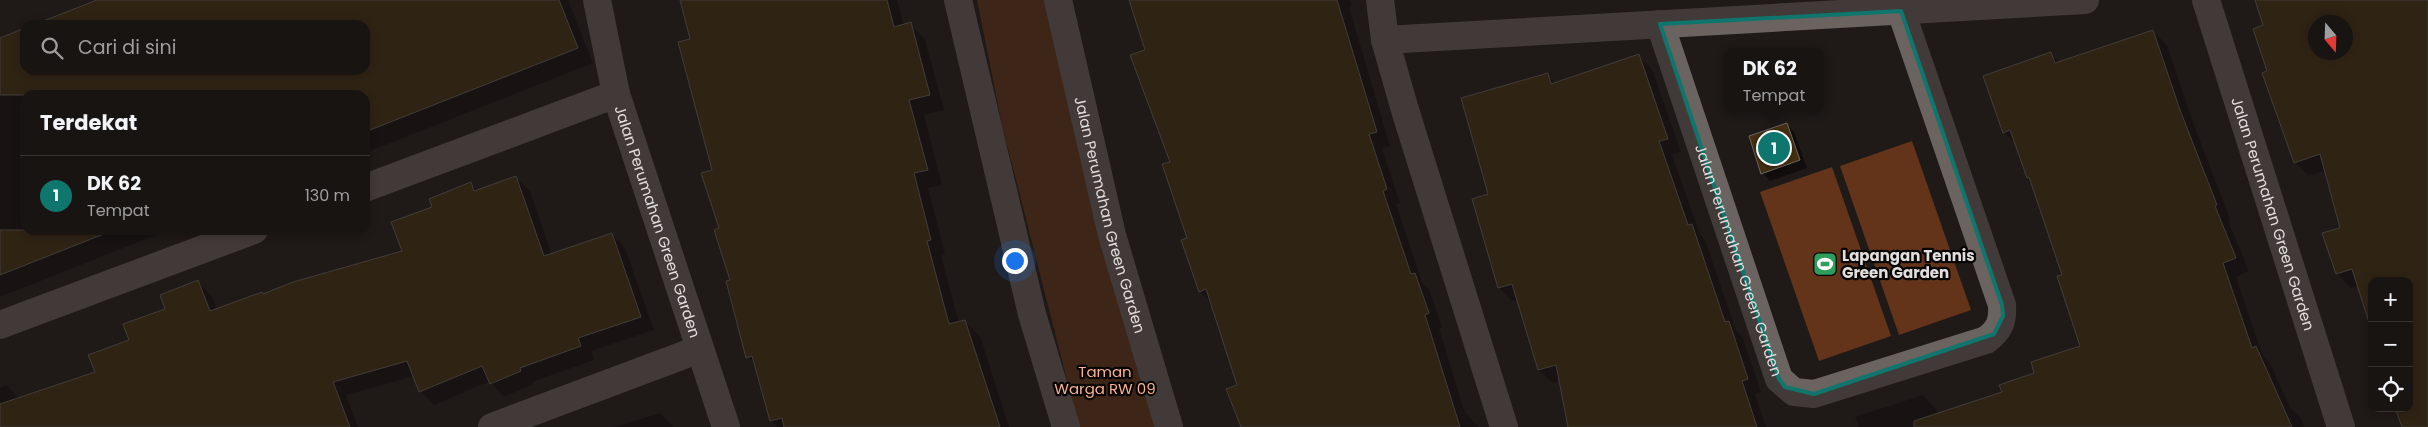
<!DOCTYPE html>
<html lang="id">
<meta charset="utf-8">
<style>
body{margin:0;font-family:Poppins,sans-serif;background:#201d1b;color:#f1f3f6}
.controls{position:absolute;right:15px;bottom:15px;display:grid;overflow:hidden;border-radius:10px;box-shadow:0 2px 8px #0003}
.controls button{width:45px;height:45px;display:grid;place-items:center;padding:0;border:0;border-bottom:1px solid #363332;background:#171412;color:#f1f3f6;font:25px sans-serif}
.compass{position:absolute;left:2308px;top:15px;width:45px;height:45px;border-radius:50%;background:#171412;box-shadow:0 2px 8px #0003;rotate:161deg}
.you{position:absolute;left:1014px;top:260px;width:18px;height:18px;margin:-12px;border:4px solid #fff;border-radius:50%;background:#1a73e8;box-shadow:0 0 0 8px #1a73e833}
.badge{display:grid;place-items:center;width:32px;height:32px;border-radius:50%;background:#0f766e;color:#fff;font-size:16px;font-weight:700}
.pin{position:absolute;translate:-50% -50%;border:2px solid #fff;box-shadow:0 1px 5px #0006}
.popup{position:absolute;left:1724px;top:48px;width:100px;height:65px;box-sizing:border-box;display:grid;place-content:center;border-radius:10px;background:#171412;filter:drop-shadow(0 1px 4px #0005);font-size:16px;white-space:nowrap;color:#9e9e9f}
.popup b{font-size:19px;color:#f1f3f6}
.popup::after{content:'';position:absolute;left:50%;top:100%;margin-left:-10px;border:10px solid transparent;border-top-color:#171412}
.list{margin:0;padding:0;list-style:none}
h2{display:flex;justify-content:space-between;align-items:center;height:65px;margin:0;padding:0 20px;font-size:21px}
h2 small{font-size:16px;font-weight:400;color:#9e9e9f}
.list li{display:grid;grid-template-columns:32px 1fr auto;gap:15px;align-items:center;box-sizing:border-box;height:80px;padding:0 20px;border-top:1px solid #363332}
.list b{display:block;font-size:19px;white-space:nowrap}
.list p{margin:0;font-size:16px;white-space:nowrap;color:#9e9e9f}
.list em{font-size:16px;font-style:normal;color:#9e9e9f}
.icon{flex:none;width:28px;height:28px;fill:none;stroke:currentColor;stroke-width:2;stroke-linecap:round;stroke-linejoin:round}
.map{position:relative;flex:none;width:2428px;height:427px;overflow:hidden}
.search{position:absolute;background:#171412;box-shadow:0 2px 8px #0003;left:20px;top:20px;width:350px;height:55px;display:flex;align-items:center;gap:12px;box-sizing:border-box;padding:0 18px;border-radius:15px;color:#9e9e9f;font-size:19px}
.panel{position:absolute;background:#171412;box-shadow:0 2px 8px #0003;left:20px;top:90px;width:350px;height:145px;border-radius:15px}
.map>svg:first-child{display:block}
.green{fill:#63331a}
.shadow{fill:#0007;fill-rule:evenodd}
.building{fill:#443010;stroke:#6b6762;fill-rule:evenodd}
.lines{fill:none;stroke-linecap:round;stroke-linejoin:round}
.minor{stroke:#6a6360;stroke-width:28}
.marked{fill:none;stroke:#0f766e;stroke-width:4;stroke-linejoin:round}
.labels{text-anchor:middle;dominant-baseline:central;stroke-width:4.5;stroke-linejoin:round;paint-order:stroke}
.street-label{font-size:15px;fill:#e2dedd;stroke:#070605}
.poi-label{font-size:15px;font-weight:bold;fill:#e2dedd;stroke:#070605;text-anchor:start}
.park-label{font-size:15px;fill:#fab28f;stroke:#070605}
</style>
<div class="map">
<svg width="2428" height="427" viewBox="0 0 2428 427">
<rect width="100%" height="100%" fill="#1f1a18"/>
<g class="green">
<path d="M977,0H1048L1080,158L1158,427H1079L1002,125Z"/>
<path d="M1912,141L1971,310L1899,335L1840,166Z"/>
<path d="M1832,167L1891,336L1819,361L1760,192Z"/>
</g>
<g class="shadow">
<path d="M100,0H568L593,63L365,153V95H25V230H169L0,297V39L25,29V70H365V25H36Z"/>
<path d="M681,0H897L904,25L910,24L925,39L944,110L924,115L942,185L928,188L945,254L941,256L959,323L964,321L980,336L1009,427H777L771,420L756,366L748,357L721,229L692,40Z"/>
<path d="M1131,0H1350L1352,6L1349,7L1390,146L1382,148L1400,203L1396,204L1422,282L1429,289L1442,327L1439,328L1464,411L1479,427H1242L1238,385L1212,304L1200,291L1147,51Z"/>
<path d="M2256,0H2428V427H2403L2409,408V281H2372L2351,288L2337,274L2342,228L2326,170L2309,176L2295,162L2269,72L2265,26ZM2316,22H2346V52H2316Z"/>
<path d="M2153,31L2167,45L2194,125L2230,219L2228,220L2249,271L2236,277L2262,354L2269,361L2290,407L2301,418L2304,427H1859L1855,417L1923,395L1936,409L1938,414L2003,392L2081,347L2064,275L2031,180L2028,177L2017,145L2004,132L2051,54L2059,62Z"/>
<path d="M1638,55L1652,69L1681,152L1672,155L1700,234L1705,240L1736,330L1742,336L1761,392L1755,394L1766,427H1569L1560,381L1553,383L1539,370L1518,300L1512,301L1499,288L1490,195L1547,75L1556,84Z"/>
<path d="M1787,124L1794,132L1807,168L1770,181L1762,173Z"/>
<path d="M516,178L530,191L552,255L612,234L625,248L654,330L591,351L594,360L532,382L534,384L504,397L490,381L434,405L420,391L414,376L346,395L358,427H0V388L6,385L20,399L96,373L198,282L211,295L217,310L403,252L433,207L470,184L478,191Z"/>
<path d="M660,413L674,427H615Z"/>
</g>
<g class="building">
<path d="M97,0H559L578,48L365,132V95H0V38L25,28V70H365V25H33Z"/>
<path d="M680,0H887L894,27L911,22L930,95L909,100L928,170L914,173L931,240L927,241L949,324L965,320L1000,427H784L782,418L770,421L752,356L746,358L726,281L730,280L714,230L719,228L701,173L712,170L678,42L690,39Z"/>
<path d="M1129,0H1337L1377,132L1369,134L1387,189L1383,191L1411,274L1415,273L1429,313L1425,315L1460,427H1241L1226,389L1237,385L1206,289L1199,292L1181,240L1187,238L1162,164L1170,162L1130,55L1145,50Z"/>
<path d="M2255,0H2428V427H2402L2395,408H2409V281H2372V332L2352,269L2336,274L2322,233L2340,228L2320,154L2294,163L2262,73L2267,71L2253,29L2263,25ZM2316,22H2346V52H2316Z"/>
<path d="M2153,30L2180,110L2217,205L2215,206L2236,258L2223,263L2252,348L2256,346L2292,427H1914V421L2002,392L1999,385L2034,373L2031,362L2080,346L2057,276L2062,275L2029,177L2027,178L2010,130L2003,133L1983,76L2051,52L2055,63Z"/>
<path d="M1639,54L1668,139L1659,141L1688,225L1692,224L1725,322L1729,321L1748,379L1742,381L1757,427H1568L1556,365L1538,370L1512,284L1498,288L1472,199L1488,194L1461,98L1548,73L1551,84Z"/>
<path d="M1787,123L1800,160L1761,174L1749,136Z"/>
<path d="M516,176L544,256L612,233L641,317L578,338L581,346L520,368L521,371L490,384L482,366L419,392L407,361L333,382L350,427H0V404L95,372L88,355L129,340L123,324L165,309L160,295L198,280L210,311L262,292L263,294L293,282L402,251L391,222L432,207L429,199L471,182L474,191Z"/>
<path d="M0,230H109V232L0,275Z"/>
</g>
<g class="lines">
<g class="minor">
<path id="s1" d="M597,0L616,94L726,427"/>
<path d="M958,0L1032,314L1066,427"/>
<path id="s2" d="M1058,0L1112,235L1169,427"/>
<path d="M1380,0L1385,40L1405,110L1504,427"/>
<path id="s3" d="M2206,0L2341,427"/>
<path id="s4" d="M1660,24L1779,379L1794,392L1814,394L1986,340C2000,330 2003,321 2002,305L1901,11"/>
<path d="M1385,40L2085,0"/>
<path d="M365,188L616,94"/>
<path d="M0,325L254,230"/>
<path d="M492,427L700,349"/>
</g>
</g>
<path d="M0 0H2428V427H0ZM1901,11L2002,305L2003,316L1994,334L1814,394L1785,387L1779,379L1660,24Z" fill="#1f1a18" fill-opacity=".55" fill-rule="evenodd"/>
<path class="marked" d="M1901,11L2002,305L2003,316L1994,334L1814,394L1785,387L1779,379L1660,24Z"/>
<defs>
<g id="stadium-square" transform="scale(1.25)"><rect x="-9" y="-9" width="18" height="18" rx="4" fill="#2e9e5b" stroke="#070605"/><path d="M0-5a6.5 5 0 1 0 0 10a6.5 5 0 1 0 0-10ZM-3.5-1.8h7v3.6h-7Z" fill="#fff"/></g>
</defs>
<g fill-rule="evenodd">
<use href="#stadium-square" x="1825" y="264"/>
</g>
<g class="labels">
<g class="street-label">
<text stroke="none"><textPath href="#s2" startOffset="221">Jalan Perumahan Green Garden</textPath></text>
<text stroke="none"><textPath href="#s3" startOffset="224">Jalan Perumahan Green Garden</textPath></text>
<text stroke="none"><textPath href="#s1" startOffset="230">Jalan Perumahan Green Garden</textPath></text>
<text stroke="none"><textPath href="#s4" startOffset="249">Jalan Perumahan Green Garden</textPath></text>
</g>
<g class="poi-label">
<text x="1842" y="255">Lapangan Tennis<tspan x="1842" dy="17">Green Garden</tspan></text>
</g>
<g class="park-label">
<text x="1105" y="371">Taman<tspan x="1105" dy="17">Warga RW 09</tspan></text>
</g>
</g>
</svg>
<div class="controls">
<button>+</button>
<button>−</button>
<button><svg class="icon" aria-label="locate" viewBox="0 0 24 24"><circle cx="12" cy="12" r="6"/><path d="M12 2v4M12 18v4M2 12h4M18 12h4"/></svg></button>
</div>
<svg class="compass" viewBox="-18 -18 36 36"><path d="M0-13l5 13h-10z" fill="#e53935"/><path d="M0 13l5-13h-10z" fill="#9e9e9f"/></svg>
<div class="you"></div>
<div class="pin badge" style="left:1774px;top:148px">1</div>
<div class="popup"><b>DK 62</b>Tempat</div>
<div class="search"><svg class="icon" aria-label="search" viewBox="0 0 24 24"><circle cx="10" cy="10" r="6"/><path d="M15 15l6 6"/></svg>Cari di sini</div>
<section class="panel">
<h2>Terdekat<small></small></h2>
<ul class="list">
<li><span class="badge">1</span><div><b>DK 62</b><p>Tempat</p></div><em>130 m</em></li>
</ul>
</section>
</div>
